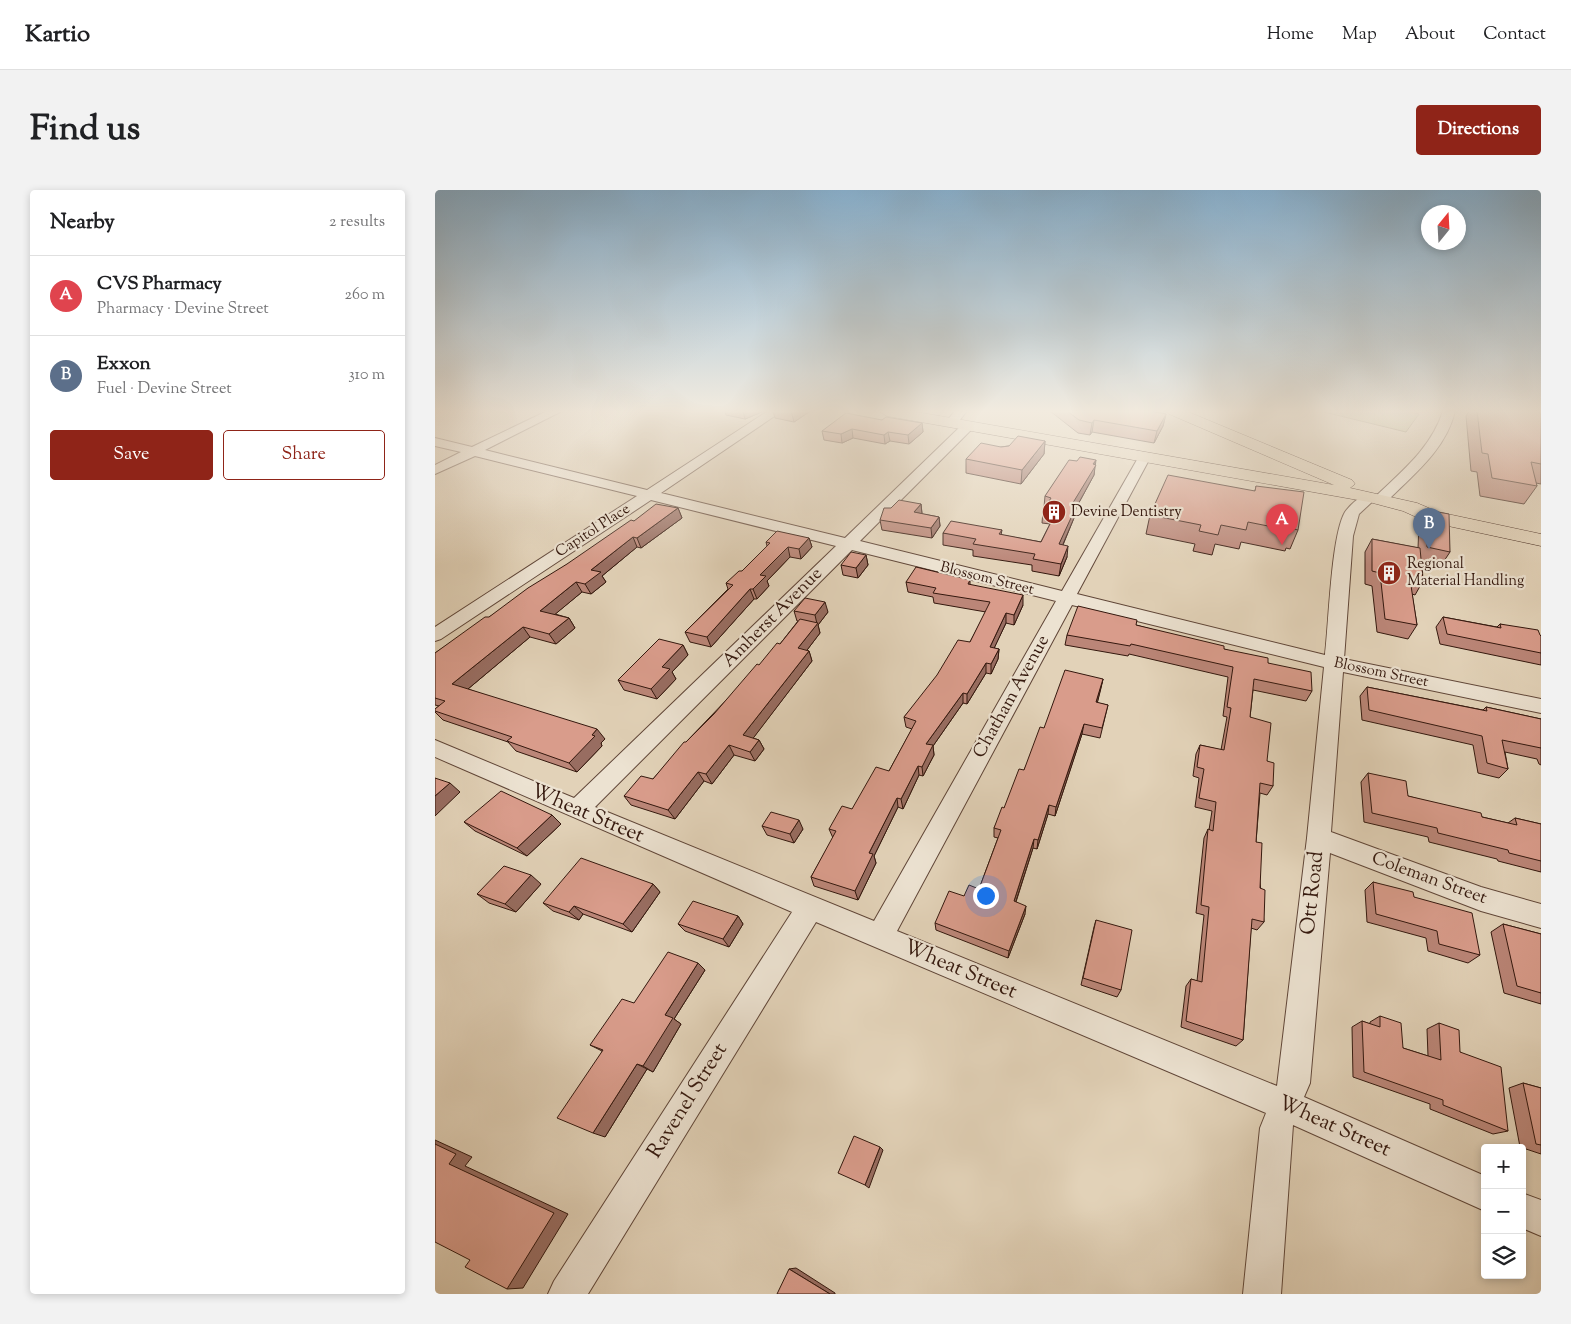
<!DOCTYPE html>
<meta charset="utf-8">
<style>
body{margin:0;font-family:"Sorts Mill Goudy",serif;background:#f2f2f2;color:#202124}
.controls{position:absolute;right:15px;bottom:15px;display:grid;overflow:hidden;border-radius:5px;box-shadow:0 2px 8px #0003}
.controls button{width:45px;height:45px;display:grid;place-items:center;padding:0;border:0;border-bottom:1px solid #e0e0e0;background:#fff;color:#202124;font:25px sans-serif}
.compass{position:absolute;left:986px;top:15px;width:45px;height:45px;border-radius:50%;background:#fff;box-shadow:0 2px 8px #0003;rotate:18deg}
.you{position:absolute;left:550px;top:705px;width:18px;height:18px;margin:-12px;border:4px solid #fff;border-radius:50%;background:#1a73e8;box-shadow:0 0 0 8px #1a73e833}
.badge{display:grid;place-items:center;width:32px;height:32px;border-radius:50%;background:#8f2418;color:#fff;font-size:16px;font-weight:700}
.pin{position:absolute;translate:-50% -41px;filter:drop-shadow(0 1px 2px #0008)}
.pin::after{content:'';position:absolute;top:26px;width:18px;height:15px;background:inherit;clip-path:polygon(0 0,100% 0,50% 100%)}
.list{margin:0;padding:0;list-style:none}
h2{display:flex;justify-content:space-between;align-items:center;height:65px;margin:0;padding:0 20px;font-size:21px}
h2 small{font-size:16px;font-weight:400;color:#757577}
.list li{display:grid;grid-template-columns:32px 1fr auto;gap:15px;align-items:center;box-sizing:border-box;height:80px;padding:0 20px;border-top:1px solid #e0e0e0}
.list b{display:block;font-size:19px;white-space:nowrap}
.list p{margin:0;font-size:16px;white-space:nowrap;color:#757577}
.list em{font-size:16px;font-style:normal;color:#757577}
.actions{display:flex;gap:10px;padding:15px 20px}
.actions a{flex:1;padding:11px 0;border:1px solid #8f2418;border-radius:5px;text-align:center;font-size:18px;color:#8f2418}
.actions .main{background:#8f2418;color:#fff}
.icon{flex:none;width:28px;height:28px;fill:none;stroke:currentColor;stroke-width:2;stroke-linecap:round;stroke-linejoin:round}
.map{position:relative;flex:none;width:1106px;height:1104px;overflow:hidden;border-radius:5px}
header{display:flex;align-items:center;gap:30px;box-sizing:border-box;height:70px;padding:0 25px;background:#fff;border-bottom:1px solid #e0e0e0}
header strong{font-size:24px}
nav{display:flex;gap:28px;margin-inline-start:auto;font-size:18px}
.intro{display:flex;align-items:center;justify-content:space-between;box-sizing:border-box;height:120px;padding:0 30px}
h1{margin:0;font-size:35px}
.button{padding:12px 22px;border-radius:5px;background:#8f2418;color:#fff;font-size:18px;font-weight:700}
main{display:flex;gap:30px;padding:0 30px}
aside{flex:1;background:#fff;border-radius:5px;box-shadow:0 2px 8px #0003}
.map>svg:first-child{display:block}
.green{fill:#b9ba8a;stroke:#76694c}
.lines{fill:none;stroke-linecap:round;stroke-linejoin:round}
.minor-casing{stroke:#604638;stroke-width:2}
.major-casing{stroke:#34180e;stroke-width:1}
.minor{fill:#ece2d1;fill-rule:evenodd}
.major{fill:#e2d2b8;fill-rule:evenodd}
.wall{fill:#bb8678;stroke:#34180e}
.shaded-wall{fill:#986d61;stroke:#34180e}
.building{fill:#d99c8b;stroke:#34180e}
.labels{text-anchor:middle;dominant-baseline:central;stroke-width:4.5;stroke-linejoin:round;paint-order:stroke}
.far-poi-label{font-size:15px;fill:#34180e;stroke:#ece2d1;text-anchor:start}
.far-street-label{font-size:15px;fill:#34180e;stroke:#ece2d1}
.street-label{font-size:18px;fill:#34180e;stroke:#ece2d1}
.near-street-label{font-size:21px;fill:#34180e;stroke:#ece2d1}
</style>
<header>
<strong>Kartio</strong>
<nav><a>Home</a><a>Map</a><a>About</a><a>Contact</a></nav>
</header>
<div class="intro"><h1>Find us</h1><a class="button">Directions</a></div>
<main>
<aside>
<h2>Nearby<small>2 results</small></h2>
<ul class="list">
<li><span class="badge" style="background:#e0444e">A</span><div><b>CVS Pharmacy</b><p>Pharmacy · Devine Street</p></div><em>260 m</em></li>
<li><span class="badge" style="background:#5c6f8a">B</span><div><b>Exxon</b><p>Fuel · Devine Street</p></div><em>310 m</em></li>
</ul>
<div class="actions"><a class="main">Save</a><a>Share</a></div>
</aside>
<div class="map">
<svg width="1106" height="1104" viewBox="0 0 1106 1104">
<rect width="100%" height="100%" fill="#e2d2b8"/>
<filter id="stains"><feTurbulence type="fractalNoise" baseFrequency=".004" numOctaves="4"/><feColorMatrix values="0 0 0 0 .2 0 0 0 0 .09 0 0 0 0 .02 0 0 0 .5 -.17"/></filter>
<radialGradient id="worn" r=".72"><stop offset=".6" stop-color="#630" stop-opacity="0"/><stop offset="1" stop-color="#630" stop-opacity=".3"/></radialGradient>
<path class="green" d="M885,221H970L984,224L971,242Z"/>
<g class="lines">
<g class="minor-casing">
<g id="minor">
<path d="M112,221H127L50,260L212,300L333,221H347L226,303L410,348L529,233H537L539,236L537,239L425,351L627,401L703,268L709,264L714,265L715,268L642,404L890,465C894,433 896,346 910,322C915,315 926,305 934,303L941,306C968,280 996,258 1008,221H1020C1011,260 977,286 950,313L945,314L938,311L924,324L918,346L909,469L1106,509V523L908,482L896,642L1046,697L1106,714V738L1046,721L895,663L875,893L869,907L1050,986V1021L858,935L846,1104H808L825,938L831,923L381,732L153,1104H113L119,1091L357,722L0,567V550L139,608L401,356L216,310L6,449L0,451V437L202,306L40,266L0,284V275L26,262L0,256V248L37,257ZM417,360L621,411L439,731L160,617ZM637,415L889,477L872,648L842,896L462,741Z"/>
<path d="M520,221H532L520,236H512L510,233Z"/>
<path d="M1087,1003L1106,1010V1046L1087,1038Z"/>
</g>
</g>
<g class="major-casing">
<path id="major" d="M444,221H476L899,295L734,224L731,221H751L917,290L920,294L915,298L982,313L1003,322L1106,344V356L990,331L968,321L934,312L452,226Z"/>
</g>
<use href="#minor" class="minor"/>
<use href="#major" class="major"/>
</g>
<g class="wall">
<path d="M290,221H329L310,229L291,225Z"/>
<path d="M338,221H374V222L359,232L340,228Z"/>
<path d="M615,221H715L731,224L728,236L719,253L657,242L655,245L643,243Z"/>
<path d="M1034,221H1104L1106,225V294L1101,293L1102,296L1089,314L1045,306L1042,282L1036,281L1031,226Z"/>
<path d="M447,230L487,233L488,242L474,254L455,251L450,254L418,248L407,253L389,250L387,241Z"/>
<path d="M610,251L609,264L586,294L531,283V269L566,257Z"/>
<path d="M660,274L659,285L641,318L639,328L628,355L632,367L624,386L597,381V375L538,366V360L508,355V343L567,340L566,345L606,352L615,334L607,333L608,321L610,318L609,317L610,306Z"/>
<path d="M821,296L863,340L855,359L851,358L850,361L806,352L804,359L780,354L777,365L758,361L760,354L711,344L715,325L820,301Z"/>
<path d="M486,314L487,324L504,327L505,336L497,348L447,340L445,330L456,318Z"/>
<path d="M243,318L247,328L206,358L202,357L167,386L171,392L156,404L147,402L120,424L134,428L140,438L121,454L95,447L33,499L170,549L166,553L167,556L142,582L81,561L73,552L8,530L0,522V519L4,516L0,515V463L199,331Z"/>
<path d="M992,320L1015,362L1005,377L987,373L988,391L980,405L977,404L982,435L973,449L942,442L937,396L930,394V362L937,349L983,358L984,334Z"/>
<path d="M374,348L377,357L366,369L355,367L332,391L334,396L322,409H319L276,457L255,452L250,442L293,399L291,393L307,381L332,356L331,352Z"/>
<path d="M431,365L433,375L423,388L408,385L406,375Z"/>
<path d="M535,390V395L588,415L579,435L571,433L559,458L564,459L563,469L556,484L551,483L532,514L528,513L498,556L499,565L488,586L484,585L468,619L463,617L439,666L441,673L423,710L379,696L376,687L398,648L394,639L417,619L454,581L477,539L471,537L469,527L535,452L551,422L499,413L498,407L473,402L471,392Z"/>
<path d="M359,421L393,422L383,435L385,443L372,460L374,461L377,471L318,548L324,550L329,559L320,571L299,565L277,594L269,591L240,629L196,615L189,606L218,589L251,552L345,454L363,431H362Z"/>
<path d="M1008,427L1062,437L1065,434L1106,446V475L1005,454L1001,437Z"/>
<path d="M701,435L789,459L833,473L877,501L871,511L818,500L815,527L832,571L838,596L832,605L825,603L821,652L829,732L822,740L816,738L808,850L801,856L746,837L751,796L756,789L762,791L769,725L761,723L769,648L773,639L774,640L777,621L760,617L764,588L758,586L761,564L765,555L786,560L792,527L788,526L793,487L694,464L693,466L630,455L632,445Z"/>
<path d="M248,455L253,465L237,482L241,489L222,509L189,500L183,490Z"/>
<path d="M668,489L662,513L673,515L665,548L647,544L620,626L613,624L602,659L598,658L581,712L590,724L573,768L501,740L500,733L529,706L544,699L563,648L559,647V638L589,580L609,538Z"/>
<path d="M932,497L1048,520L1051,517L1106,529V575L1104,574L1102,569L1070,562L1073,579L1064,588L1043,583L1038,555L927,530L925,506Z"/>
<path d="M933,583L973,606L1047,627L1073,633L1080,628L1106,634V682L1063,671L1062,669L994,652L993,647L929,632L926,592Z"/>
<path d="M117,625L126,634L92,666L40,641L29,632Z"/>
<path d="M327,636L368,639L359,653L332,645Z"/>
<path d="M938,692L979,707L1045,765L1033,773L993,761L991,748L932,732L930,700Z"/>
<path d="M106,694L81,722L54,713L42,704Z"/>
<path d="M218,694L225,702L197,742L148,724L144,730L118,721L108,713Z"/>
<path d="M303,726L308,734L294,757L250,741L243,734Z"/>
<path d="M661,730L686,800L682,807L646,795L659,737Z"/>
<path d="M1068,734L1106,744V814L1069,803L1056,742Z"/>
<path d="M263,773L270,780L239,829L246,834L218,882L212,879L170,947L167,861L155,855L199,813Z"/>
<path d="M945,826L968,858L993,866L992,839L1004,833L1025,862L1073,941L1058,944L995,919V914L918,887L917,837L927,831L935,834V832Z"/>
<path d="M1088,893L1106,898V964L1085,957L1074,898Z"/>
</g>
<g class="shaded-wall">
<path d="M308,221H329L310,229Z"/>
<path d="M356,221H374V222L359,232Z"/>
<path d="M731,224L728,236L719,253L722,241Z"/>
<path d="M659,230L657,242L655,245L657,233Z"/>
<path d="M487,233L488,242L474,254L473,245Z"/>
<path d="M417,239L418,248L407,253L406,244Z"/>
<path d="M453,242L455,251L450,254L449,245Z"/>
<path d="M610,251L609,264L586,294L587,280Z"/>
<path d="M661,270L659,285L641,318L639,328L623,366L624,354L636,316Z"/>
<path d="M486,314L487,324L479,322Z"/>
<path d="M243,318L247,328L206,358L202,348Z"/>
<path d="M504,327L505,336L497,348L496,338Z"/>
<path d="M198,347L202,357L167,386L171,392L156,404L150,394L156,380Z"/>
<path d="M374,348L377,357L366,369L364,359Z"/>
<path d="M633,356L632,367L624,386L626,374Z"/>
<path d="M353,357L355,367L332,391L334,396L322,409L318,399L325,385Z"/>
<path d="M431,365L433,375L423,388L421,378Z"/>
<path d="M141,392L147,402L112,431L105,421Z"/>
<path d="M315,399L319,409L276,457L272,447Z"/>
<path d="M588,405V415L579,435V425Z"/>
<path d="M390,412L393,422L383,435L385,443L366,468L363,458L382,434L380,425Z"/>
<path d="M571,423V433L555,467V457Z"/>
<path d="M134,428L140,438L121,454L114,444Z"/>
<path d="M88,437L95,447L27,504L17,494Z"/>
<path d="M248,455L253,465L237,482L241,489L222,509L216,499L227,477Z"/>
<path d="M564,459L563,469L556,484V474Z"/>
<path d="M374,461L377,471L313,555L308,545Z"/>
<path d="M551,473V483L532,514V504Z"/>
<path d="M668,489L666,498L660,522L661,512Z"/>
<path d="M528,503V513L498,556L499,565L488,586L487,577L491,554Z"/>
<path d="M649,534L647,544L620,626L621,617Z"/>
<path d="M162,539L170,549L166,553L167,556L142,582L134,573Z"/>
<path d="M324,550L329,559L320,571L315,562Z"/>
<path d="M294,555L299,565L277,594L271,584Z"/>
<path d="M483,576L484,585L468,619L466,609Z"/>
<path d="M263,582L269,591L240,629L233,620Z"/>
<path d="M15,593L25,602L0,626V606Z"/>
<path d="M462,608L463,617L439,666L441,673L423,710L420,701L434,663Z"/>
<path d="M614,615L613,624L602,659L603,650Z"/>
<path d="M117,625L126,634L92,666L82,658Z"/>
<path d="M364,630L368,639L359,653L355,644Z"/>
<path d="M599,649L598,658L578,720L579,711Z"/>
<path d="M96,685L106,694L81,722L70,714Z"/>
<path d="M218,694L225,702L197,742L188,734Z"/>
<path d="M139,716L148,724L144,730L134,722Z"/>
<path d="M591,716L590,724L573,768L574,761Z"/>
<path d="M303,726L308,734L294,757L288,749Z"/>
<path d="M263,773L270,780L239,829L246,834L218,882L208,876L230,825Z"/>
<path d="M202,874L212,879L170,947L158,943Z"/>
<path d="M0,950L37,967L30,976L133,1024L88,1098L72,1099L14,974L0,954Z"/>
<path d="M445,957L448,960L434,998L430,995Z"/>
<path d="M361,1078L400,1103V1104H395L354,1079Z"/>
</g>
<g class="building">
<path d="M632,221H715L731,224L722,241L659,230L657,233L644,230Z"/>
<path d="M1042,221H1104L1106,225V274L1096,272L1102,296L1057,288L1053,264L1047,263Z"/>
<path d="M411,223L447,230L451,227L487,233L473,245L453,242L449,245L417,239L406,244L387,241Z"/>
<path d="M583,246L610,251L587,280L531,269L546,253L566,257L574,256Z"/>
<path d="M645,267L661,270L658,274L661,275L636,316L641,317L624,354L633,356L626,374L598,369L600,364L538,354L541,349L508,343L516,331L567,340L564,344L606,352L620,324L608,321L616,308L610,306L634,270L642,271Z"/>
<path d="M733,285L820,301L821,296L869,302L863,340L859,339L858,341L813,332L811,340L786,335L783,345L764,341L766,335L715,325Z"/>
<path d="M464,310L486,314L479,322L504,327L496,338L445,330L449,318H456Z"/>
<path d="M221,314L243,318L202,348L198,347L156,380L166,382L150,394L141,392L105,421L134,428L114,444L88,437L17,494L162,539L157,545L160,546L134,573L72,551L77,547L0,521V519L10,511L0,508V463L50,427H54L93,398L132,374L196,330L199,331Z"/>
<path d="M992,320L1014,324L1015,362L992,357Z"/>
<path d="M342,341L374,348L364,359L353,357L325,385L331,386L318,399H315L272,447L250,442L298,395L291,393L304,381H307L335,353L331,352Z"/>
<path d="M937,349L985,358L988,391L975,389L982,435L950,429L945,383L937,381Z"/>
<path d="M416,362L431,365L421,378L406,375Z"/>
<path d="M481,377L535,390L533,394L588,405L579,425L571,423L555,457L564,459L556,474L551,473L532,504L528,503L491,554L498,555L487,577L483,576L466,609L462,608L434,663L438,664L420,701L376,687L401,641L394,639L407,616L417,619L441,577L454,581L481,531L469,527L502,485L523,450L535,452L555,412L498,403L501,398L471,392Z"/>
<path d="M370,408L390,412L380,425L359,421Z"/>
<path d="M643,416L702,430L701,435L789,456V459L833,468V473L876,482L877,501L819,489L815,527L836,533L832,571L839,573L838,596L825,593L821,652L827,653L825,698L830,700L829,732L817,729L808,850L751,831L756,789L767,792L774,717L766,715L773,639L778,641L781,612L764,608L769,579L762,577L765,555L789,560L796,518L792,517L798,477L696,454L695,456L632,445Z"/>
<path d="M1008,427L1066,438L1065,434L1103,440L1105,445L1106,446V463L1012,444Z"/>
<path d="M365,429L383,433L363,458L374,461L308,545L324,550L315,562L294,555L271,584L263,582L233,620L189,606L206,586L218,589L249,552H251L279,524L322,474L324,475L342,453L345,454Z"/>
<path d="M224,449L248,455L227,477L235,479L216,499L183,490Z"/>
<path d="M630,480L668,489L661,512L673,515L667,538L649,534L621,617L614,615L603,650L599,649L579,711L591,716L574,761L500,733L514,701L529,706L534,695L544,699L566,640L559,638L567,617L569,618L584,579L589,580L605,537L609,538Z"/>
<path d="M932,497L1052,521L1051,517L1106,529V558L1067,550L1073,579L1052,573L1047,546L934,520Z"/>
<path d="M933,583L971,591L973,606L1046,623L1047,627L1082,635L1080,628L1106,634V671L1074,663L1073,660L1003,643L1002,638L937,623Z"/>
<path d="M0,588L15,593L0,606Z"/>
<path d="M66,601L117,625L82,658L29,632Z"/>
<path d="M336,622L364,630L355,644L327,636Z"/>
<path d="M146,668L218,694L188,734L139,716L134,722L108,713Z"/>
<path d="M69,676L96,685L70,714L42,704Z"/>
<path d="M938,692L978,702L979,707L1037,723L1045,765L1004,754L1002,741L941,724Z"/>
<path d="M258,711L303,726L288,749L243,734Z"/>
<path d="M661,730L697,740L686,800L648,788Z"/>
<path d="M1068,734L1106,744V803L1082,796Z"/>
<path d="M233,762L263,773L230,825L238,828L208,876L202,874L158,943L122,928L168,860L155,855L187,809L199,813Z"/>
<path d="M945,826L966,833L968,858L1006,870L1004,833L1024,840L1025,862L1066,877L1073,941L1008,915V910L929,882L927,831L945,837Z"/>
<path d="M1088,893L1106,898V955L1101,954Z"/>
<path d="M419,946L445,957L430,995L403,983Z"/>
<path d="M0,954L21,964L14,974L119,1023L72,1099L30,1077L35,1070L0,1052Z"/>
<path d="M354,1079L395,1104H342Z"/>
</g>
<linearGradient id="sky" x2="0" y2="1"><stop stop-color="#88b4d5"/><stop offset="0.59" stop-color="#f2ebdf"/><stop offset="1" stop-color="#f2ebdf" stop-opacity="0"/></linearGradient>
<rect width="1106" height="375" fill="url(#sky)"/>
<defs>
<g id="building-disc" transform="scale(1.25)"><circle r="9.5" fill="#8f2418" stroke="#ece2d1"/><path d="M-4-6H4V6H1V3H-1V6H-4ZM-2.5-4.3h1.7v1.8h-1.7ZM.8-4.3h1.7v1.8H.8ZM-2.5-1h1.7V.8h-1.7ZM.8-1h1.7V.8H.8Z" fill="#fff"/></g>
</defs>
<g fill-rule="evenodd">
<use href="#building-disc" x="619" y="322"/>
<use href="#building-disc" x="954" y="383"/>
</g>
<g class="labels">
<g class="far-poi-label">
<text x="636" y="322">Devine Dentistry</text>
<text x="972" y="374">Regional<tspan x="972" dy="17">Material Handling</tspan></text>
</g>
<g class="far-street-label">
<text transform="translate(158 341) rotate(-33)">Capitol Place</text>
<text transform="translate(552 389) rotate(14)">Blossom Street</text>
<text transform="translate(946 483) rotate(12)">Blossom Street</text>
</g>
<g class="street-label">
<text transform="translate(338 428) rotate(-45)">Amherst Avenue</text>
<text transform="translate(577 507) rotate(-61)">Chatham Avenue</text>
<text transform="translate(994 689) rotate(20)">Coleman Street</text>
</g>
<g class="near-street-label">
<text transform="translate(152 624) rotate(23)">Wheat Street</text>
<text transform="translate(878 703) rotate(-84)">Ott Road</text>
<text transform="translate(525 780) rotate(23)">Wheat Street</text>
<text transform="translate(253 911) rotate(-58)">Ravenel Street</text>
<text transform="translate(899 937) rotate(24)">Wheat Street</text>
</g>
</g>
<rect width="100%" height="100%" filter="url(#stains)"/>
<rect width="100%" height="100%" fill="url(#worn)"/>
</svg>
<div class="controls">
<button>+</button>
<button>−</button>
<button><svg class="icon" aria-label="layers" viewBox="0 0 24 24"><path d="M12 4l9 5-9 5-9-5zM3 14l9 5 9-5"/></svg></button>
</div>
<svg class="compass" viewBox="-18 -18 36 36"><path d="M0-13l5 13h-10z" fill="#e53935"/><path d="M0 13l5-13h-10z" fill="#757577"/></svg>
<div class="you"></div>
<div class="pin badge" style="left:847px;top:355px;background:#e0444e">A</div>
<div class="pin badge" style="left:994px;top:359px;background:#5c6f8a">B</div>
</div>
</main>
